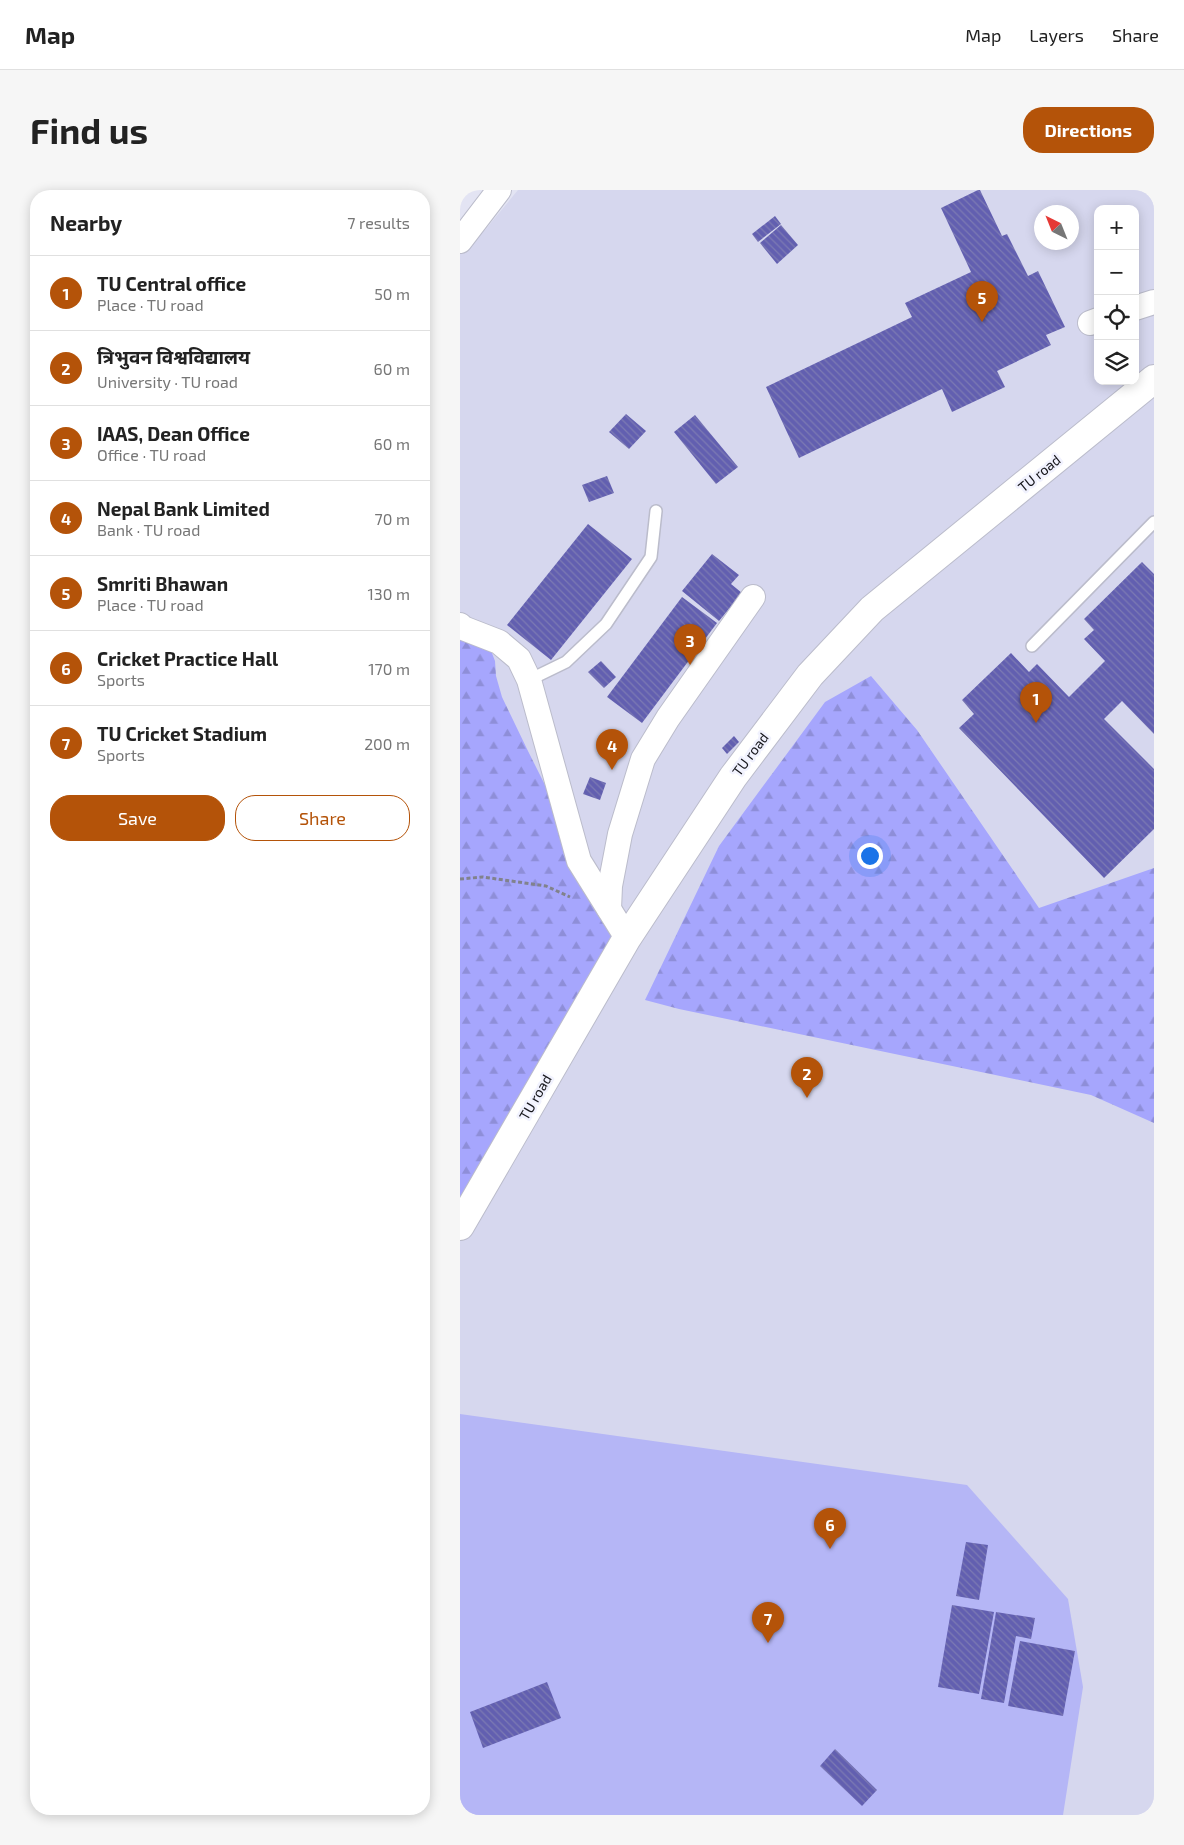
<!DOCTYPE html>
<meta charset="utf-8">
<style>
body{margin:0;font-family:"Exo 2","Noto Sans Devanagari",sans-serif;background:#f6f6f6;color:#222}
.controls{position:absolute;right:15px;top:15px;display:grid;overflow:hidden;border-radius:10px;box-shadow:0 2px 12px #0003}
.controls button{width:45px;height:45px;display:grid;place-items:center;padding:0;border:0;border-bottom:1px solid #e0e0e0;background:#fff;color:#222;font:25px sans-serif}
.compass{position:absolute;left:574px;top:15px;width:45px;height:45px;border-radius:50%;background:#fff;box-shadow:0 2px 12px #0003;rotate:317deg}
.you{position:absolute;left:409px;top:665px;width:18px;height:18px;margin:-12px;border:4px solid #fff;border-radius:50%;background:#1a73e8;box-shadow:0 0 0 8px #1a73e833}
.badge{display:grid;place-items:center;width:32px;height:32px;border-radius:50%;background:#b45309;color:#fff;font-size:16px;font-weight:700}
.pin{position:absolute;translate:-50% -41px;filter:drop-shadow(0 1px 2px #0008)}
.pin::after{content:'';position:absolute;top:26px;width:18px;height:15px;background:inherit;clip-path:polygon(0 0,100% 0,50% 100%)}
.list{margin:0;padding:0;list-style:none}
h2{display:flex;justify-content:space-between;align-items:center;height:65px;margin:0;padding:0 20px;font-size:21px}
h2 small{font-size:16px;font-weight:400;color:#767676}
.list li{display:grid;grid-template-columns:32px 1fr auto;gap:15px;align-items:center;box-sizing:border-box;height:75px;padding:0 20px;border-top:1px solid #e0e0e0}
.list b{display:block;font-size:19px;white-space:nowrap}
.list p{margin:0;font-size:16px;white-space:nowrap;color:#767676}
.list em{font-size:16px;font-style:normal;color:#767676}
.actions{display:flex;gap:10px;padding:15px 20px}
.actions a{flex:1;padding:11px 0;border:1px solid #b45309;border-radius:20px;text-align:center;font-size:18px;color:#b45309}
.actions .main{background:#b45309;color:#fff}
.icon{flex:none;width:28px;height:28px;fill:none;stroke:currentColor;stroke-width:2;stroke-linecap:round;stroke-linejoin:round}
.map{position:relative;flex:none;width:694px;height:1625px;overflow:hidden;border-radius:20px}
header{display:flex;align-items:center;gap:30px;box-sizing:border-box;height:70px;padding:0 25px;background:#fff;border-bottom:1px solid #e0e0e0}
header strong{font-size:24px}
nav{display:flex;gap:28px;margin-inline-start:auto;font-size:18px}
.intro{display:flex;align-items:center;justify-content:space-between;box-sizing:border-box;height:120px;padding:0 30px}
h1{margin:0;font-size:35px}
.button{padding:12px 22px;border-radius:20px;background:#b45309;color:#fff;font-size:18px;font-weight:700}
main{display:flex;gap:30px;padding:0 30px}
aside{flex:1;background:#fff;border-radius:20px;box-shadow:0 2px 12px #0003}
.map>svg:first-child{display:block}
.built{fill:#d6d7ee;fill-rule:evenodd}
.forest{fill:url(#forest-firs)}
.garden{fill:#b5b6f6}
.building{fill:url(#building-back-hatch)}
.lines{fill:none;stroke-linecap:round;stroke-linejoin:round}
.lane-casing{stroke:#bbbccb;stroke-width:14}
.street-casing{stroke:#bbbccb;stroke-width:26}
.secondary-casing{stroke:#bbbccb;stroke-width:30}
.path{stroke:#81828c;stroke-width:3;stroke-dasharray:4 2.5;stroke-linecap:butt}
.lane{stroke:#fff;stroke-width:11}
.street{stroke:#fff;stroke-width:24}
.secondary{stroke:#fff;stroke-width:28}
.labels{text-anchor:middle;dominant-baseline:central;stroke-width:5;stroke-linejoin:round;paint-order:stroke}
.street-label{font-size:14px;fill:#15151a;stroke:#f1f2fe}
</style>
<header>
<strong>Map</strong>
<nav><a>Map</a><a>Layers</a><a>Share</a></nav>
</header>
<div class="intro"><h1>Find us</h1><a class="button">Directions</a></div>
<main>
<aside>
<h2>Nearby<small>7 results</small></h2>
<ul class="list">
<li><span class="badge">1</span><div><b>TU Central office</b><p>Place · TU road</p></div><em>50 m</em></li>
<li><span class="badge">2</span><div><b>त्रिभुवन विश्वविद्यालय</b><p>University · TU road</p></div><em>60 m</em></li>
<li><span class="badge">3</span><div><b>IAAS, Dean Office</b><p>Office · TU road</p></div><em>60 m</em></li>
<li><span class="badge">4</span><div><b>Nepal Bank Limited</b><p>Bank · TU road</p></div><em>70 m</em></li>
<li><span class="badge">5</span><div><b>Smriti Bhawan</b><p>Place · TU road</p></div><em>130 m</em></li>
<li><span class="badge">6</span><div><b>Cricket Practice Hall</b><p>Sports</p></div><em>170 m</em></li>
<li><span class="badge">7</span><div><b>TU Cricket Stadium</b><p>Sports</p></div><em>200 m</em></li>
</ul>
<div class="actions"><a class="main">Save</a><a>Share</a></div>
</aside>
<div class="map">
<svg width="694" height="1625" viewBox="0 0 694 1625">
<defs>
<pattern id="forest-firs" width="22" height="20" patternUnits="userSpaceOnUse" patternTransform="scale(1.25)"><rect width="22" height="20" fill="#a6a6fd"/><path d="M5 1l3.5 6h-7zM16 11l3.5 6h-7z" fill="#8e8ed8"/></pattern>
<pattern id="building-back-hatch" width="6" height="6" patternUnits="userSpaceOnUse" patternTransform="scale(1.25)"><rect width="6" height="6" fill="#625fb0"/><path d="M-1 5l2 2M0 0l6 6M5-1l2 2" fill="none" stroke="#7c7ab3"/></pattern>
</defs>
<rect width="100%" height="100%" fill="#e3e4f3"/>
<path class="built" d="M58,0H694V1625H0V62L25,40ZM638,19H675V191H638ZM582,22H612V52H582Z"/>
<g class="forest">
<path d="M0,429L30,458L35,471L36,486L42,507L67,559L86,597L167,739L0,1013Z"/>
<path d="M411,486L457,540L579,718L694,678V933L631,905L219,819L185,810L259,656L365,512Z"/>
</g>
<path class="garden" d="M0,1224L507,1295L608,1409L623,1497L603,1625H0Z"/>
<g class="building">
<path d="M518,0H520L542,46L547,44L568,86L578,81L605,137L586,145L591,155L537,181L545,197L492,222L482,199L339,268L306,197L452,127L445,113L511,82L481,18Z"/>
<path d="M315,26L321,34L298,52L292,44Z"/>
<path d="M321,35L338,55L317,74L300,53Z"/>
<path d="M166,224L186,241L169,259L149,242Z"/>
<path d="M235,225L278,277L256,294L214,242Z"/>
<path d="M147,286L154,303L129,312L122,295Z"/>
<path d="M128,334L172,369L91,470L47,435Z"/>
<path d="M252,364L279,385L271,394L282,403L259,431L222,401Z"/>
<path d="M682,372L694,384V544L662,511L644,529L694,579V639L644,688L499,538L514,524L502,510L551,463L569,482L577,474L609,507L645,471L624,449L634,440L624,429Z"/>
<path d="M222,407L257,433L182,533L147,507Z"/>
<path d="M141,471L156,487L144,498L128,482Z"/>
<path d="M274,546L279,552L267,564L262,558Z"/>
<path d="M130,587L146,593L140,610L123,604Z"/>
<path d="M506,1352L528,1355L519,1410L496,1406Z"/>
<path d="M492,1415L534,1422L519,1504L478,1497Z"/>
<path d="M536,1422L575,1428L571,1449L556,1446L544,1513L521,1509Z"/>
<path d="M560,1451L615,1461L603,1526L548,1516Z"/>
<path d="M87,1492L101,1528L23,1558L10,1522Z"/>
<path d="M375,1559L417,1600L402,1616L360,1576Z"/>
</g>
<g class="lines">
<g class="lane-casing">
<g id="lane">
<path d="M572,456L694,332"/>
<path d="M69,490L106,472L146,434L191,367L196,321"/>
</g>
</g>
<g class="street-casing">
<g id="street">
<path d="M0,51L39,0"/>
<path d="M675,118L694,112"/>
<path d="M630,133L638,130"/>
<path d="M0,435L3,438L39,452L59,469L69,490L119,671L167,748"/>
<path d="M149,719L150,696L160,644L183,569L208,528L293,407"/>
</g>
</g>
<g class="secondary-casing">
<path id="secondary" d="M0,1036L167,748L273,587L350,485L412,419L694,189"/>
</g>
<path class="path" d="M0,689L23,687L86,696L110,707"/>
<use href="#lane" class="lane"/>
<use href="#street" class="street"/>
<use href="#secondary" class="secondary"/>
</g>
<g class="labels">
<g class="street-label">
<text transform="translate(579 283) rotate(-39)">TU road</text>
<text transform="translate(290 564) rotate(-53)">TU road</text>
<text transform="translate(75 907) rotate(-60)">TU road</text>
</g>
</g>
</svg>
<div class="controls">
<button>+</button>
<button>−</button>
<button><svg class="icon" aria-label="locate" viewBox="0 0 24 24"><circle cx="12" cy="12" r="6"/><path d="M12 2v4M12 18v4M2 12h4M18 12h4"/></svg></button>
<button><svg class="icon" aria-label="layers" viewBox="0 0 24 24"><path d="M12 4l9 5-9 5-9-5zM3 14l9 5 9-5"/></svg></button>
</div>
<svg class="compass" viewBox="-18 -18 36 36"><path d="M0-13l5 13h-10z" fill="#e53935"/><path d="M0 13l5-13h-10z" fill="#767676"/></svg>
<div class="you"></div>
<div class="pin badge" style="left:576px;top:533px">1</div>
<div class="pin badge" style="left:347px;top:908px">2</div>
<div class="pin badge" style="left:230px;top:475px">3</div>
<div class="pin badge" style="left:152px;top:580px">4</div>
<div class="pin badge" style="left:522px;top:132px">5</div>
<div class="pin badge" style="left:370px;top:1359px">6</div>
<div class="pin badge" style="left:308px;top:1453px">7</div>
</div>
</main>
